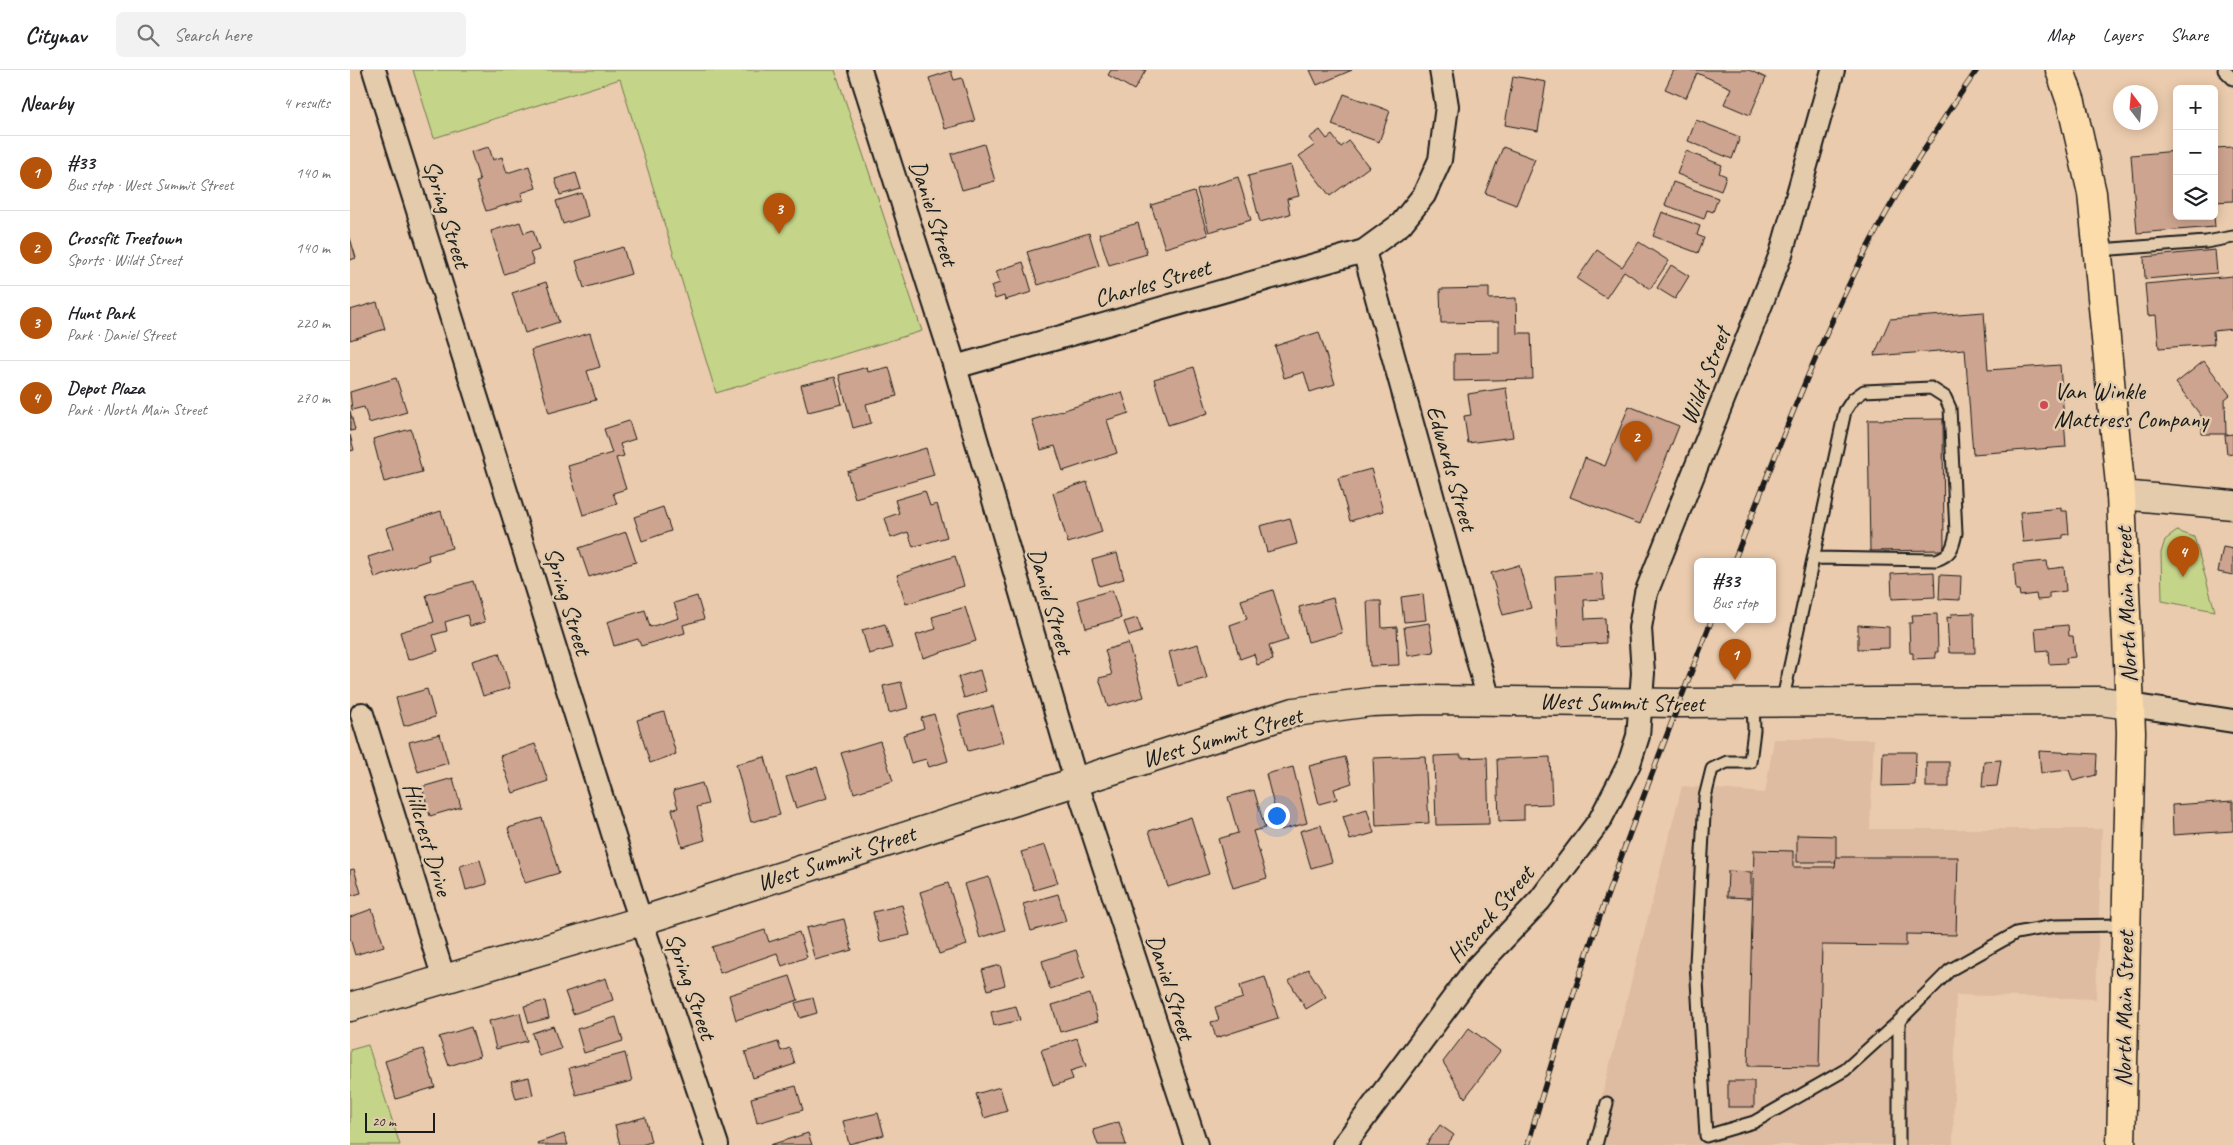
<!DOCTYPE html>
<meta charset="utf-8">
<style>
body{margin:0;font-family:Caveat,sans-serif;background:#f2f2f2;color:#202124}
.controls{position:absolute;right:15px;top:15px;display:grid;overflow:hidden;border-radius:8px;box-shadow:0 2px 12px #0003}
.controls button{width:45px;height:45px;display:grid;place-items:center;padding:0;border:0;border-bottom:1px solid #e0e0e0;background:#fff;color:#202124;font:25px sans-serif}
.compass{position:absolute;left:1763px;top:15px;width:45px;height:45px;border-radius:50%;background:#fff;box-shadow:0 2px 12px #0003;rotate:344deg}
.scale{position:absolute;left:15px;bottom:12px;width:70px;box-sizing:border-box;padding-left:5px;border:2px solid #1c1c1c;border-top:0;font-size:14px;line-height:18px;white-space:nowrap;color:#1c1c1c;-webkit-text-stroke:4px #e3cbac;paint-order:stroke}
.you{position:absolute;left:926px;top:745px;width:18px;height:18px;margin:-12px;border:4px solid #fff;border-radius:50%;background:#1a73e8;box-shadow:0 0 0 8px #1a73e833}
.badge{display:grid;place-items:center;width:32px;height:32px;border-radius:50%;background:#b45309;color:#fff;font-size:16px;font-weight:700}
.pin{position:absolute;translate:-50% -41px;filter:drop-shadow(0 1px 2px #0008)}
.pin::after{content:'';position:absolute;top:26px;width:18px;height:15px;background:inherit;clip-path:polygon(0 0,100% 0,50% 100%)}
.popup{position:absolute;left:1344px;top:488px;width:82px;height:65px;box-sizing:border-box;display:grid;place-content:center;border-radius:8px;background:#fff;filter:drop-shadow(0 1px 4px #0005);font-size:16px;white-space:nowrap;color:#757577}
.popup b{font-size:19px;color:#202124}
.popup::after{content:'';position:absolute;left:50%;top:100%;margin-left:-10px;border:10px solid transparent;border-top-color:#fff}
.list{margin:0;padding:0;list-style:none}
h2{display:flex;justify-content:space-between;align-items:center;height:65px;margin:0;padding:0 20px;font-size:21px}
h2 small{font-size:16px;font-weight:400;color:#757577}
.list li{display:grid;grid-template-columns:32px 1fr auto;gap:15px;align-items:center;box-sizing:border-box;height:75px;padding:0 20px;border-top:1px solid #e0e0e0}
.list b{display:block;font-size:19px;white-space:nowrap}
.list p{margin:0;font-size:16px;white-space:nowrap;color:#757577}
.list em{font-size:16px;font-style:normal;color:#757577}
.icon{flex:none;width:28px;height:28px;fill:none;stroke:currentColor;stroke-width:2;stroke-linecap:round;stroke-linejoin:round}
.map{position:relative;flex:none;width:1883px;height:1075px;overflow:hidden}
header{display:flex;align-items:center;gap:30px;box-sizing:border-box;height:70px;padding:0 25px;background:#fff;border-bottom:1px solid #e0e0e0}
header strong{font-size:24px}
nav{display:flex;gap:28px;margin-inline-start:auto;font-size:18px}
.search{width:350px;height:45px;background:#f2f2f2;display:flex;align-items:center;gap:12px;box-sizing:border-box;padding:0 18px;border-radius:8px;color:#757577;font-size:19px}
main{display:flex}
aside{flex:1;background:#fff}
.map>svg:first-child{display:block}
.built{fill:#debca1}
.green{fill:#c4d488;stroke:#707852}
.building{fill:#cda48f;stroke:#1c1c1c}
.lines{fill:none;stroke-linecap:round;stroke-linejoin:round}
.service-casing{stroke:#1c1c1c;stroke-width:15}
.minor-casing{stroke:#1c1c1c;stroke-width:26}
.tertiary-casing{stroke:#1c1c1c;stroke-width:31}
.secondary-casing{stroke:#1c1c1c;stroke-width:31}
.primary-casing{stroke:#1c1c1c;stroke-width:31}
.service{stroke:#e3cbac;stroke-width:11}
.minor{stroke:#e3cbac;stroke-width:22}
.tertiary{stroke:#e3cbac;stroke-width:28}
.secondary{stroke:#e3cbac;stroke-width:28}
.primary{stroke:#fddcac;stroke-width:28}
.rail-casing{stroke:#1c1c1c;stroke-width:5.5}
.rail{stroke:#e3cbac;stroke-width:4;stroke-dasharray:11;stroke-linecap:butt}
.poi-dot{fill:#d1495b;stroke:#e3cbac;stroke-width:2}
.labels{text-anchor:middle;dominant-baseline:central;stroke-width:5;stroke-linejoin:round;paint-order:stroke}
.street-label{font-size:24px;fill:#1c1c1c;stroke:#e3cbac}
.poi-label{font-size:24px;fill:#1c1c1c;stroke:#e3cbac;text-anchor:start}
</style>
<header>
<strong>Citynav</strong>
<div class="search"><svg class="icon" aria-label="search" viewBox="0 0 24 24"><circle cx="10" cy="10" r="6"/><path d="M15 15l6 6"/></svg>Search here</div>
<nav><a>Map</a><a>Layers</a><a>Share</a></nav>
</header>
<main>
<aside>
<h2>Nearby<small>4 results</small></h2>
<ul class="list">
<li><span class="badge">1</span><div><b>#33</b><p>Bus stop · West Summit Street</p></div><em>140 m</em></li>
<li><span class="badge">2</span><div><b>Crossfit Treetown</b><p>Sports · Wildt Street</p></div><em>140 m</em></li>
<li><span class="badge">3</span><div><b>Hunt Park</b><p>Park · Daniel Street</p></div><em>220 m</em></li>
<li><span class="badge">4</span><div><b>Depot Plaza</b><p>Park · North Main Street</p></div><em>270 m</em></li>
</ul>
</aside>
<div class="map">
<svg width="1883" height="1075" viewBox="0 0 1883 1075">
<rect width="100%" height="100%" fill="#ebcbad"/>
<filter id="ink" filterUnits="userSpaceOnUse"><feTurbulence type="fractalNoise" baseFrequency=".02" numOctaves="2"/><feDisplacementMap in="SourceGraphic" scale="10" xChannelSelector="R" yChannelSelector="G"/><feConvolveMatrix kernelMatrix="1 2 1 2 8 2 1 2 1" color-interpolation-filters="sRGB"/></filter>
<g filter="url(#ink)">
<path class="built" d="M1424,669H1524L1520,759H1752L1746,929L1606,925L1603,1075H1239L1332,716L1415,723Z"/>
<g class="green">
<path d="M63,0H485L572,261L366,323L270,9L84,68Z"/>
<path d="M1827,461L1844,467L1865,541L1812,531L1811,483L1815,470Z"/>
<path d="M18,975L50,1075H0V980Z"/>
</g>
<g class="building">
<path d="M761,0H796L784,20L758,5Z"/>
<path d="M960,0H1002L967,15Z"/>
<path d="M1324,0H1399L1416,8L1400,45L1374,34L1381,18L1347,3L1336,28L1315,19Z"/>
<path d="M601,1L604,10L612,8L625,51L595,59L579,8Z"/>
<path d="M1163,6L1196,12L1188,61L1155,55Z"/>
<path d="M994,24L1040,41L1029,72L982,55Z"/>
<path d="M1346,50L1390,67L1382,89L1338,71Z"/>
<path d="M970,60L977,69L982,65L991,77L999,71L1019,97L980,126L949,86L965,75L959,68Z"/>
<path d="M634,74L645,111L612,120L601,84Z"/>
<path d="M139,77L143,90L152,87L157,103L179,96L186,118L171,123L173,130L136,141L126,112L130,111L121,82Z"/>
<path d="M1153,77L1185,89L1166,135L1135,123Z"/>
<path d="M1883,77V131L1864,132V78Z"/>
<path d="M1336,81L1372,95L1369,103L1376,106L1371,121L1327,104Z"/>
<path d="M1827,81V146H1864L1865,157L1787,163L1781,85Z"/>
<path d="M941,95L949,126L937,129L940,144L910,152L898,106Z"/>
<path d="M226,103L231,119L210,125L205,109Z"/>
<path d="M888,107L901,150L859,162L847,120Z"/>
<path d="M1323,112L1368,128L1363,142L1357,140L1354,149L1315,135Z"/>
<path d="M844,122L858,165L815,178L801,135Z"/>
<path d="M232,123L238,146L213,154L206,131Z"/>
<path d="M1312,142L1350,156L1347,165L1354,168L1348,183L1303,166Z"/>
<path d="M170,152L174,163L183,160L189,180L180,183L184,194L154,204L141,161Z"/>
<path d="M788,153L797,184L759,195L749,164Z"/>
<path d="M739,163L749,196L688,215L677,182Z"/>
<path d="M0,168L6,188L0,190Z"/>
<path d="M1289,172L1319,191L1300,219L1274,201L1256,228L1227,209L1247,180L1272,197Z"/>
<path d="M273,177L281,204L234,218L226,191Z"/>
<path d="M1865,180L1867,203L1795,209L1794,187Z"/>
<path d="M673,192L682,222L655,230L654,226L645,229L641,216L650,213L646,201Z"/>
<path d="M1321,195L1339,206L1325,229L1307,218Z"/>
<path d="M1883,206V259L1863,261L1864,274L1809,278L1806,245L1798,246L1795,214Z"/>
<path d="M196,212L209,252L175,263L162,223Z"/>
<path d="M1139,218V229L1166,228L1167,263H1181L1183,309L1104,311V284L1149,283V252L1091,253L1090,219Z"/>
<path d="M27,232L35,259L0,270V240Z"/>
<path d="M1634,242L1638,300L1710,295L1716,377L1623,384L1615,279L1524,286L1540,249Z"/>
<path d="M969,262L985,314L960,322L954,302L934,308L925,276Z"/>
<path d="M240,263L250,297L237,301L246,330L199,343L181,280Z"/>
<path d="M1854,291L1880,325L1875,329L1876,364H1852V347L1826,313Z"/>
<path d="M517,297L518,302L539,297L547,326L516,334L521,353L503,358L489,305Z"/>
<path d="M844,297L858,343L818,355L804,309Z"/>
<path d="M485,307L492,334L458,342L451,315Z"/>
<path d="M46,308L57,342L19,353L14,337L2,340L0,322Z"/>
<path d="M1156,318L1163,367L1118,373L1114,346L1121,345L1118,324Z"/>
<path d="M772,322L779,343L757,350L767,383L713,401L705,376L691,380L682,350Z"/>
<path d="M1279,336L1329,356L1290,454L1220,427L1235,388L1255,396Z"/>
<path d="M0,341L5,360L0,361Z"/>
<path d="M1593,349L1594,480L1520,481L1518,350Z"/>
<path d="M279,351L285,369L270,374L274,386L266,388L276,419L263,423L267,434L233,445L218,396L262,383L254,359Z"/>
<path d="M61,359L72,402L34,412L23,369Z"/>
<path d="M1883,364V383L1877,384L1875,365Z"/>
<path d="M0,365L4,380L0,381Z"/>
<path d="M576,378L584,405L505,428L497,402Z"/>
<path d="M1021,399L1033,441L1000,451L988,408Z"/>
<path d="M737,412L752,462L718,473L703,423Z"/>
<path d="M575,421L580,436L587,434L597,467L563,477L558,462L541,468L535,448L549,443L545,430Z"/>
<path d="M313,437L321,461L292,471L284,447Z"/>
<path d="M1711,438V441H1717L1719,464L1713,465V468L1673,472L1670,442Z"/>
<path d="M91,441L102,478L78,485L79,490L25,508L18,487L43,479L36,458Z"/>
<path d="M940,448L947,474L917,482L910,456Z"/>
<path d="M276,462L286,492L239,507L229,478Z"/>
<path d="M1873,477L1883,479V505L1868,502Z"/>
<path d="M767,483L774,509L749,516L742,490Z"/>
<path d="M605,486L614,516L556,534L547,505Z"/>
<path d="M1697,491L1698,499L1714,497L1716,521L1699,523V529L1687,530L1686,524L1670,526L1669,520H1666L1664,494Z"/>
<path d="M1169,495L1181,538L1153,545L1141,503Z"/>
<path d="M1584,502L1585,527L1542,529L1541,504Z"/>
<path d="M1252,503L1254,529L1234,530L1235,549L1255,548L1256,573L1208,576L1205,506Z"/>
<path d="M1590,505L1611,506L1610,530L1589,529Z"/>
<path d="M123,511L135,552L120,556L117,545L95,552L97,561L83,565L88,581L58,590L50,562L84,552L76,525Z"/>
<path d="M762,520L771,548L736,558L728,530Z"/>
<path d="M923,520L938,570L919,576L923,590L907,595L904,584L890,589L880,555L897,549L891,530Z"/>
<path d="M1073,524L1076,550L1054,552L1051,527Z"/>
<path d="M347,526L354,549L333,555L335,563L291,576L288,569L264,576L257,552L295,540L300,557L329,548L324,533Z"/>
<path d="M983,528L992,563L958,572L949,537Z"/>
<path d="M1017,531H1031L1032,558L1047,557L1049,595L1020,596Z"/>
<path d="M615,537L626,571L573,588L566,565L586,559L582,547Z"/>
<path d="M1624,543L1625,583H1602L1599,582L1597,547L1601,548V544Z"/>
<path d="M1587,544L1588,582H1585L1586,588L1563,589V583H1560L1559,553H1563L1562,545Z"/>
<path d="M787,548L792,562L779,566L774,552Z"/>
<path d="M1079,553L1084,582L1058,586L1054,557Z"/>
<path d="M535,554L542,578L519,584L512,560Z"/>
<path d="M1508,555L1539,557V578L1508,579Z"/>
<path d="M1718,555L1719,566H1723L1725,587L1716,588L1717,593L1699,594L1698,580L1687,581L1685,558Z"/>
<path d="M778,573L794,627L758,637L749,608L762,605L755,580Z"/>
<path d="M848,574L857,608L828,616L819,582Z"/>
<path d="M149,583L160,618L133,626L122,591Z"/>
<path d="M630,600L636,621L614,628L608,607Z"/>
<path d="M551,612L558,638L539,643L533,616Z"/>
<path d="M77,619L85,647L54,656L46,628Z"/>
<path d="M643,636L653,672L618,681L608,645Z"/>
<path d="M314,642L326,684L300,693L287,650Z"/>
<path d="M584,644L598,691L579,697L576,689L561,693L553,665L574,658L571,648Z"/>
<path d="M90,664L98,693L68,702L59,672Z"/>
<path d="M530,671L543,711L504,723L491,683Z"/>
<path d="M185,674L198,711L163,723L150,686Z"/>
<path d="M1689,681L1747,684L1746,705L1723,711L1719,700L1691,703Z"/>
<path d="M1533,682H1566L1565,715L1532,716Z"/>
<path d="M1111,685V688L1137,687L1139,754L1086,755L1084,686Z"/>
<path d="M1075,686L1079,753L1026,756L1023,688Z"/>
<path d="M415,687L430,745L401,752L386,694Z"/>
<path d="M995,687L1002,713L984,719L987,729L969,734L959,696Z"/>
<path d="M1200,687L1202,734L1174,735V750L1149,751L1147,689Z"/>
<path d="M1651,690L1647,716L1632,717L1634,691Z"/>
<rect x="1576" y="692" width="23" height="25"/>
<path d="M467,697L477,728L446,738L436,707Z"/>
<path d="M943,697L957,753L930,760L916,704Z"/>
<path d="M103,708L111,737L80,746L72,717Z"/>
<path d="M352,713L358,734L347,737L355,770L332,777L322,739L328,738L323,721Z"/>
<path d="M904,720L915,758L903,761L917,808L883,818L868,769L888,763L878,727Z"/>
<path d="M1883,731V761L1823,765L1822,735Z"/>
<path d="M1017,739L1024,763L1000,770L993,746Z"/>
<path d="M841,747L859,804L818,817L799,761Z"/>
<path d="M192,748L209,803L175,813L158,758Z"/>
<path d="M971,755L982,792L961,798L950,761Z"/>
<path d="M1447,765L1486,766V792H1447Z"/>
<path d="M695,775L708,813L684,820L671,782Z"/>
<path d="M1404,780L1443,781V797H1485L1486,787H1608L1606,865L1556,864V876L1472,875L1469,997L1398,996Z"/>
<path d="M130,790L137,814L116,820L110,796Z"/>
<path d="M4,799L11,823L0,826V800Z"/>
<path d="M1378,801L1401,802V828L1377,827Z"/>
<path d="M639,807L655,860L630,868L614,814Z"/>
<path d="M598,813L617,875L589,884L570,822Z"/>
<path d="M708,824L716,851L681,861L673,834Z"/>
<path d="M552,835L560,865L530,872L523,842Z"/>
<path d="M22,839L34,876L5,885L0,868V847Z"/>
<path d="M494,849L502,880L465,890L456,858Z"/>
<path d="M415,860L419,872L449,862L457,887L432,896L427,883L370,903L362,877Z"/>
<path d="M726,880L735,908L700,919L692,891Z"/>
<path d="M650,895L655,915L638,920L632,900Z"/>
<path d="M958,899L976,927L956,939L939,911Z"/>
<path d="M440,906L448,930L386,950L379,925Z"/>
<path d="M915,907L928,948L866,968L861,952L869,950L865,937L893,928L890,915Z"/>
<path d="M256,908L263,930L223,944L215,922Z"/>
<path d="M740,924L748,951L710,962L702,935Z"/>
<path d="M463,928L467,943L450,948L445,933Z"/>
<path d="M195,931L199,948L179,953L174,936Z"/>
<path d="M666,936L670,950L644,956L641,942Z"/>
<path d="M170,943L177,971L146,979L139,951Z"/>
<path d="M266,947L273,971L234,983L227,959Z"/>
<path d="M203,956L211,979L189,986L182,963Z"/>
<path d="M121,957L130,986L99,996L89,967Z"/>
<path d="M1119,958L1150,981L1115,1028L1093,992Z"/>
<path d="M727,968L736,996L720,1001L723,1009L703,1016L691,980Z"/>
<path d="M428,972L431,981L440,978L445,994L403,1008L395,982Z"/>
<path d="M73,979L85,1017L46,1029L35,991Z"/>
<path d="M275,983L282,1011L226,1025L219,998Z"/>
<path d="M179,1007L183,1025L166,1029L161,1011Z"/>
<rect x="1378" y="1011" width="26" height="26"/>
<path d="M446,1016L453,1040L407,1053L401,1028Z"/>
<path d="M650,1017L657,1041L634,1048L626,1024Z"/>
<path d="M528,1043L534,1065L499,1074L493,1051Z"/>
<path d="M295,1047L301,1072L291,1075H270L265,1055Z"/>
<path d="M769,1052L776,1075H748L743,1060Z"/>
<path d="M1090,1055L1104,1065L1097,1075H1076Z"/>
<path d="M458,1063L462,1075H420Z"/>
<path d="M214,1064L218,1075H188L187,1073Z"/>
</g>
<g class="lines">
<g class="service-casing">
<g id="service">
<path d="M1874,0L1883,9"/>
<path d="M1749,180L1856,172L1883,167"/>
<path d="M1403,632L1404,660L1400,692H1377L1362,699L1355,727L1346,893L1356,1066L1404,1052L1495,1000L1549,951L1600,900L1666,863L1705,856L1776,855"/>
<path d="M1432,633L1495,341L1503,329L1514,321L1581,318L1595,327L1600,338L1606,463C1603,478 1601,485 1586,490L1464,488"/>
<path d="M1246,1075L1257,1033"/>
<path d="M1549,1075V951"/>
</g>
</g>
<g class="minor-casing">
<g id="minor">
<path d="M24,0L281,821L367,1075"/>
<path d="M510,0L605,297L726,711L846,1075"/>
<path d="M1014,181L1139,630"/>
<path d="M605,297L1014,181L1051,154L1074,125L1090,90L1097,36L1091,0"/>
<path d="M1780,635L1883,651"/>
<path d="M12,644L94,909"/>
<path d="M994,1075L1126,898L1190,830L1250,750L1279,694L1288,666L1293,603L1290,558L1296,523L1431,184L1483,0"/>
</g>
</g>
<g class="tertiary-casing">
<path id="tertiary" d="M0,937L291,851L944,642L1021,632L1079,630L1329,633L1750,631L1780,635"/>
</g>
<g class="secondary-casing">
<path id="secondary" d="M1771,425L1883,435"/>
</g>
<g class="primary-casing">
<path id="primary" d="M1710,0L1721,32L1742,123L1771,425L1781,662L1771,1075"/>
</g>
<use href="#service" class="service"/>
<use href="#minor" class="minor"/>
<use href="#tertiary" class="tertiary"/>
<use href="#secondary" class="secondary"/>
<use href="#primary" class="primary"/>
<g class="rail-casing">
<g id="rail">
<path d="M1384,491C1419,402 1453,312 1494,225C1531,146 1577,71 1627,0"/>
<path d="M1178,1075C1227,896 1294,722 1362,549"/>
</g>
</g>
<use href="#rail" class="rail"/>
</g>
</g>
<circle class="poi-dot" cx="1694" cy="335" r="5"/>
<g class="labels">
<g class="street-label">
<text transform="translate(584 143) rotate(72)">Daniel Street</text>
<text transform="translate(97 144) rotate(73)">Spring Street</text>
<text transform="translate(802 213) rotate(-16)">Charles Street</text>
<text transform="translate(1355 306) rotate(-69)">Wildt Street</text>
<text transform="translate(1102 398) rotate(74)">Edwards Street</text>
<text transform="translate(218 531) rotate(73)">Spring Street</text>
<text transform="translate(701 531) rotate(74)">Daniel Street</text>
<text transform="translate(1776 535) rotate(-92)">North Main Street</text>
<text transform="translate(1272 632) rotate(1)">West Summit Street</text>
<text transform="translate(872 667) rotate(-16)">West Summit Street</text>
<text transform="translate(78 769) rotate(73)">Hillcrest Drive</text>
<text transform="translate(486 788) rotate(-18)">West Summit Street</text>
<text transform="translate(1140 844) rotate(-49)">Hiscock Street</text>
<text transform="translate(341 916) rotate(71)">Spring Street</text>
<text transform="translate(821 917) rotate(72)">Daniel Street</text>
<text transform="translate(1774 939) rotate(-89)">North Main Street</text>
</g>
<g class="poi-label">
<text x="1704" y="321">Van Winkle<tspan x="1704" dy="28">Mattress Company</tspan></text>
</g>
</g>
</svg>
<div class="controls">
<button>+</button>
<button>−</button>
<button><svg class="icon" aria-label="layers" viewBox="0 0 24 24"><path d="M12 4l9 5-9 5-9-5zM3 14l9 5 9-5"/></svg></button>
</div>
<svg class="compass" viewBox="-18 -18 36 36"><path d="M0-13l5 13h-10z" fill="#e53935"/><path d="M0 13l5-13h-10z" fill="#757577"/></svg>
<div class="scale">20 m</div>
<div class="you"></div>
<div class="pin badge" style="left:1385px;top:610px">1</div>
<div class="popup"><b>#33</b>Bus stop</div>
<div class="pin badge" style="left:1286px;top:392px">2</div>
<div class="pin badge" style="left:429px;top:164px">3</div>
<div class="pin badge" style="left:1833px;top:507px">4</div>
</div>
</main>
